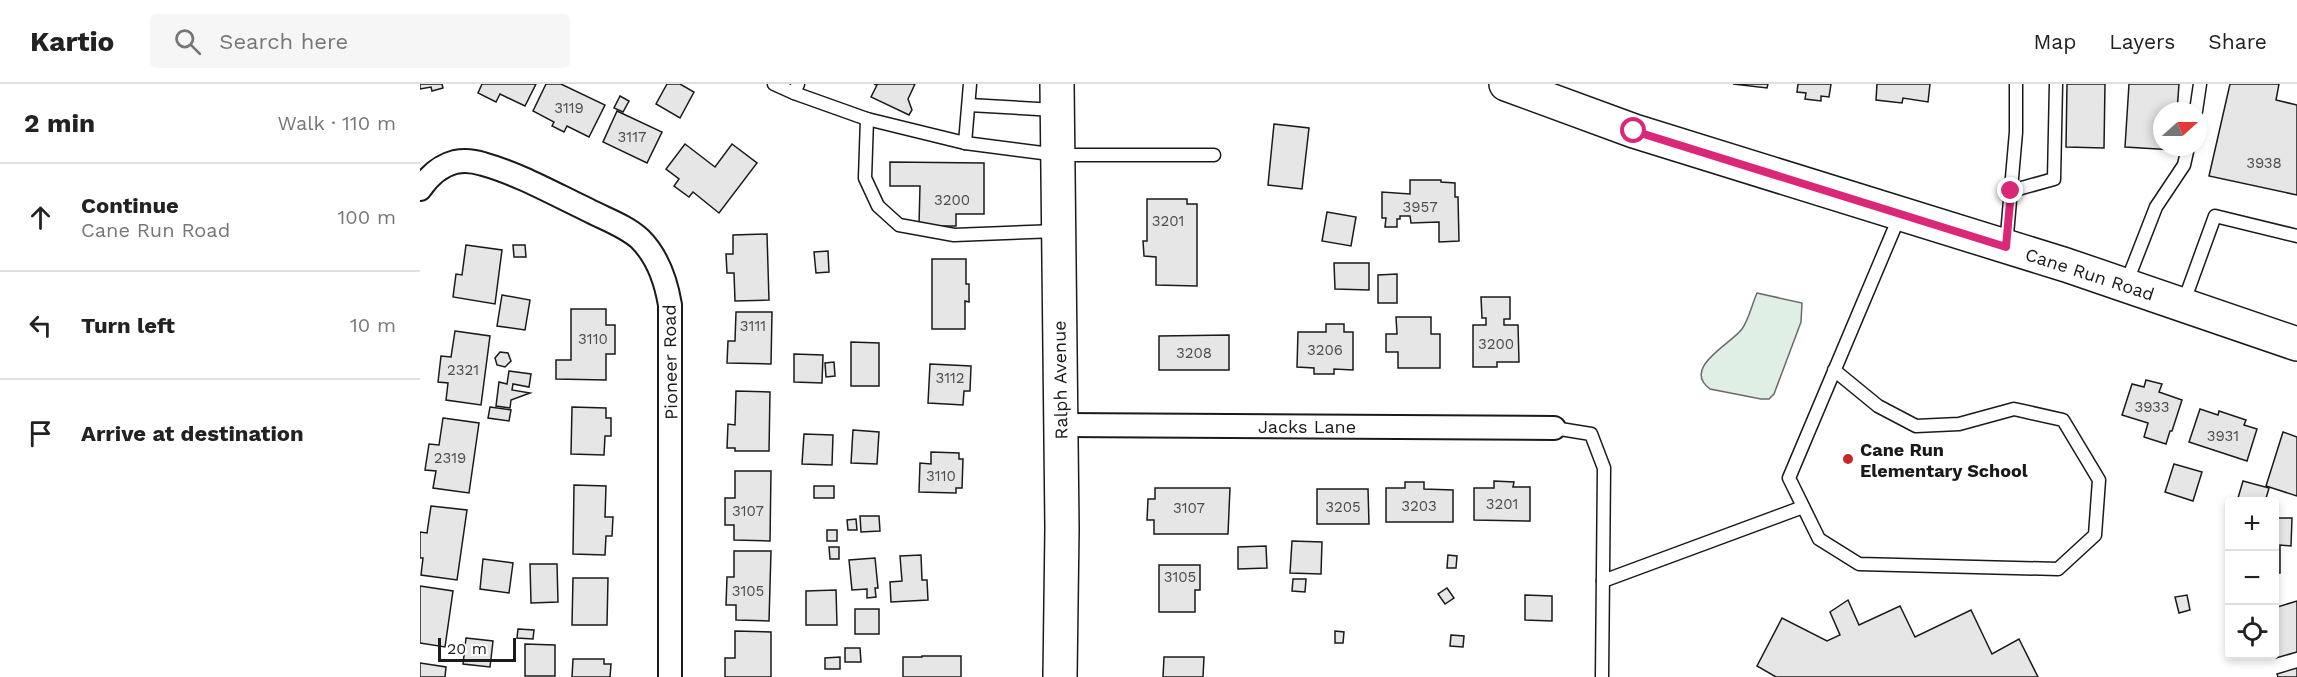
<!DOCTYPE html>
<meta charset="utf-8">
<style>
body{margin:0;font-family:"Work Sans",sans-serif;background:#f6f6f6;color:#222}
.controls{position:absolute;right:18px;bottom:18px;display:grid;overflow:hidden;border-radius:6px;box-shadow:0 3px 9px #0003}
.controls button{width:54px;height:54px;display:grid;place-items:center;padding:0;border:0;border-bottom:2px solid #e0e0e0;background:#fff;color:#222;font:30px sans-serif}
.compass{position:absolute;left:1733px;top:18px;width:54px;height:54px;border-radius:50%;background:#fff;box-shadow:0 3px 9px #0003;rotate:69deg}
.scale{position:absolute;left:18px;bottom:15px;width:78px;box-sizing:border-box;padding-left:6px;border:3px solid #1a1a1a;border-top:0;font-size:16px;line-height:21px;white-space:nowrap;color:#1a1a1a;-webkit-text-stroke:4px #fff;paint-order:stroke}
.stop{position:absolute;width:18px;height:18px;margin:-14px;border:4px solid #db2777;border-radius:50%;background:#fff}
.stop.end{background:#db2777;border-color:#fff;box-shadow:0 2px 6px #0008}
.list{margin:0;padding:0;list-style:none}
h2{display:flex;justify-content:space-between;align-items:center;height:78px;margin:0;padding:0 24px;font-size:26px}
h2 small{font-size:20px;font-weight:400;color:#767676}
.list li{display:grid;grid-template-columns:39px 1fr auto;gap:18px;align-items:center;box-sizing:border-box;height:108px;padding:0 24px;border-top:2px solid #e0e0e0}
.list b{display:block;font-size:22px;white-space:nowrap}
.list p{margin:0;font-size:20px;white-space:nowrap;color:#767676}
.list em{font-size:20px;font-style:normal;color:#767676}
.icon{flex:none;width:33px;height:33px;fill:none;stroke:currentColor;stroke-width:2;stroke-linecap:round;stroke-linejoin:round}
.map{position:relative;flex:none;width:1877px;height:593px;overflow:hidden}
header{display:flex;align-items:center;gap:36px;box-sizing:border-box;height:84px;padding:0 30px;background:#fff;border-bottom:2px solid #e0e0e0}
header strong{font-size:28px}
nav{display:flex;gap:33px;margin-inline-start:auto;font-size:21px}
.search{width:420px;height:54px;background:#f6f6f6;display:flex;align-items:center;gap:15px;box-sizing:border-box;padding:0 21px;border-radius:6px;color:#767676;font-size:22px}
main{display:flex}
aside{flex:1;background:#fff}
.map>svg:first-child{display:block}
.green{fill:#e0efe3;stroke:#6a6a6a;stroke-width:1.5}
.building{fill:#e6e6e6;stroke:#1a1a1a;stroke-width:1.5}
.lines{fill:none;stroke-linecap:round;stroke-linejoin:round}
.lane-casing{stroke:#1a1a1a;stroke-width:15}
.street-casing{stroke:#1a1a1a;stroke-width:26}
.secondary-casing{stroke:#1a1a1a;stroke-width:36}
.lane{stroke:#fff;stroke-width:12}
.street{stroke:#fff;stroke-width:22}
.secondary{stroke:#fff;stroke-width:33}
.route{stroke:#db2777;stroke-width:8}
.poi-dot{fill:#c62828;stroke:#fff;stroke-width:2}
.labels{text-anchor:middle;dominant-baseline:central;stroke-width:4.5;stroke-linejoin:round;paint-order:stroke}
.number-label{font-size:15px;fill:#4d4d4d}
.street-label{font-size:18px;fill:#1a1a1a;stroke:#fff}
.poi-label{font-size:18px;font-weight:bold;fill:#1a1a1a;stroke:#fff;text-anchor:start}
</style>
<header>
<strong>Kartio</strong>
<div class="search"><svg class="icon" aria-label="search" viewBox="0 0 24 24"><circle cx="10" cy="10" r="6"/><path d="M15 15l6 6"/></svg>Search here</div>
<nav><a>Map</a><a>Layers</a><a>Share</a></nav>
</header>
<main>
<aside>
<h2>2 min<small>Walk · 110 m</small></h2>
<ul class="list">
<li><svg class="icon" aria-label="ahead" viewBox="0 0 24 24"><path d="M12 20V5M6 11l6-6 6 6"/></svg><div><b>Continue</b><p>Cane Run Road</p></div><em>100 m</em></li>
<li><svg class="icon" aria-label="left" viewBox="0 0 24 24"><path d="M17 20v-9H6M10 6l-5 5 5 5"/></svg><div><b>Turn left</b></div><em>10 m</em></li>
<li><svg class="icon" aria-label="arrive" viewBox="0 0 24 24"><path d="M6 21V4h12l-3 4 3 4H6"/></svg><div><b>Arrive at destination</b></div></li>
</ul>
</aside>
<div class="map">
<svg width="1877" height="593" viewBox="0 0 1877 593">
<rect width="100%" height="100%" fill="#fff"/>
<path class="green" d="M1337,209L1382,219L1381,238L1354,310L1349,315H1341L1290,305C1261,284 1311,260 1322,245C1329,235 1332,220 1337,209Z"/>
<g class="building">
<path d="M0,0H22L23,4L12,7L11,3L0,5Z"/>
<path d="M62,0H116L105,22L80,10L76,18L58,9Z"/>
<path d="M126,0H141L185,21L169,53L147,42L144,48L132,42L134,38L113,27Z"/>
<path d="M247,0H260L274,8L260,34L236,20Z"/>
<path d="M454,0H495L488,15L492,26L489,31L451,13L457,1Z"/>
<path d="M1313,0H1348L1347,4Z"/>
<path d="M1378,0H1411L1409,13L1401,12V17L1385,15L1386,9L1377,8Z"/>
<path d="M1457,0H1510L1508,18L1483,14L1482,19L1456,16Z"/>
<path d="M1647,0H1685L1684,64L1646,63Z"/>
<path d="M1709,0H1759L1757,27H1742V63H1754V66L1705,63Z"/>
<path d="M1810,0H1859L1856,16L1877,21V111L1789,92Z"/>
<path d="M200,12L209,17L203,28L194,24Z"/>
<path d="M197,27L242,48L227,79L183,58Z"/>
<path d="M854,40L889,44L882,105L848,101Z"/>
<path d="M265,60L295,83L312,60L337,79L299,129L273,108L269,113L254,102L259,95L246,85Z"/>
<path d="M470,78L564,79V130H536V142H499L500,102H470Z"/>
<path d="M990,96H1021V98L1035,99V113H1038L1039,157L1019,158V138L991,139L990,132H980V135H977V143H965L966,134H962V108L990,110Z"/>
<path d="M727,115H767V120H777V202L736,201V173L724,172L723,157H727Z"/>
<path d="M907,128L936,133L931,162L902,157Z"/>
<path d="M347,150L349,216L315,217L314,189H307L306,170H313V151Z"/>
<path d="M46,161L82,166L75,220L33,213L36,190L42,191Z"/>
<path d="M93,161H105L106,173H94Z"/>
<path d="M408,167L409,188L396,189L394,168Z"/>
<path d="M512,175H546V200H549V218L545,217V245H512Z"/>
<path d="M914,179H949V206L915,205Z"/>
<path d="M977,190V219H958V191Z"/>
<path d="M82,211L110,216L105,246L77,242Z"/>
<path d="M1061,213H1090V235H1084V241H1098L1099,278H1077V283H1053V241H1066V234H1062Z"/>
<path d="M151,225H186V241H195V270H186V296L136,295V276H151Z"/>
<path d="M316,228H352L351,280L307,279L308,257H315Z"/>
<path d="M976,233H1011V250H1020V284H978V268H966V250H977Z"/>
<path d="M906,240H924V248H933V286L914,285V290H894V284L877,283L878,248H906Z"/>
<path d="M35,247L70,252L61,321L26,316L28,299L18,298L21,272L31,273Z"/>
<path d="M809,251V286H739V252Z"/>
<path d="M431,258L459,259V302H431Z"/>
<path d="M80,268L88,269L91,277L85,283L77,281L75,274Z"/>
<path d="M374,270L403,271L402,299L374,298Z"/>
<path d="M414,278L415,292L406,293L405,279Z"/>
<path d="M510,280L551,282L550,307H544L543,321L508,319Z"/>
<path d="M89,287L111,290L109,303L93,300L92,306L110,309L91,316L90,324L76,322L79,298L87,300Z"/>
<path d="M1726,296L1742,300L1739,308L1762,316L1752,347H1750L1746,360L1724,353L1728,339L1702,331L1712,300L1724,303Z"/>
<path d="M316,307L350,308L349,367H315V364H307L308,340L315,341Z"/>
<path d="M70,323L91,326L89,337L68,334Z"/>
<path d="M152,323L186,324V334H191V352H185L184,371L151,370Z"/>
<path d="M1780,325L1798,331L1799,327L1826,336L1824,341L1837,345L1827,377L1769,358Z"/>
<path d="M23,334L59,339L49,409L13,404L16,387L5,386L9,360L19,361Z"/>
<path d="M433,346L459,348L457,380L431,379Z"/>
<path d="M1863,348L1877,353V412L1846,402Z"/>
<path d="M384,350L413,351L412,381L382,380Z"/>
<path d="M511,368L539,369V375H543L542,404H536V409L499,408L500,379L511,380Z"/>
<path d="M1754,380L1782,388L1773,417L1745,408Z"/>
<path d="M315,387H351L350,457L314,456V441H305V414H315Z"/>
<path d="M1074,397L1094,398L1093,403H1110V437L1054,436V404H1074Z"/>
<path d="M1823,397L1849,404L1845,418H1831L1818,414Z"/>
<path d="M985,398H1004V405L1033,406V438H966V404H985Z"/>
<path d="M154,401L186,402L185,433H193L192,452H186L185,471L153,470Z"/>
<rect x="394" y="402" width="20" height="12"/>
<path d="M735,404H810L808,450H734V436H727L728,415H735Z"/>
<path d="M897,405H948L949,440H897Z"/>
<path d="M11,422L47,426L37,496L1,491L3,474H0V448L7,449Z"/>
<path d="M440,432H459L460,447L441,448Z"/>
<path d="M1854,434H1872L1871,462L1860,461V489H1854Z"/>
<path d="M436,435L437,446H428L427,436Z"/>
<rect x="407" y="446" width="10" height="11"/>
<path d="M872,457L902,458L901,490L870,489Z"/>
<path d="M846,462L847,484L818,485V463Z"/>
<path d="M409,463H419V475H410Z"/>
<path d="M314,467H351L349,537L316,536V521H306L307,493H314Z"/>
<path d="M501,471L502,496H507L508,516L471,518L470,498L482,497L480,472Z"/>
<path d="M1028,471L1037,472L1036,484H1027Z"/>
<path d="M455,474L458,504H455L456,513L447,514V505L432,506L429,476Z"/>
<path d="M63,475L93,479L89,509L60,505Z"/>
<path d="M110,480H137L138,518L111,519Z"/>
<path d="M739,481H780V506H775V528H739Z"/>
<path d="M153,494H188L187,541H152Z"/>
<path d="M873,495H886L885,508L872,507Z"/>
<path d="M0,502L33,507L25,563L0,559Z"/>
<path d="M1027,504L1034,514L1025,520L1018,510Z"/>
<path d="M416,506L417,541H386V507Z"/>
<path d="M1105,511L1132,512V537L1105,536Z"/>
<path d="M1767,511L1770,526L1759,529L1755,513Z"/>
<path d="M1428,516L1439,541L1480,522L1495,553L1551,526L1572,570L1599,555L1618,593H1356L1337,582L1362,534L1407,557L1420,551L1410,528Z"/>
<path d="M1877,517V568L1856,574L1854,524Z"/>
<rect x="435" y="525" width="24" height="25"/>
<path d="M98,545L114,546L113,555L97,554Z"/>
<path d="M315,547L351,548V593H305V574H315Z"/>
<path d="M915,547L924,548L923,559H915Z"/>
<path d="M1031,551L1044,552L1043,563L1030,562Z"/>
<path d="M46,554L73,557L70,583L43,580Z"/>
<path d="M105,560L135,561V592H105Z"/>
<path d="M425,564H440L441,578H425Z"/>
<path d="M502,572H541V593H483V573H502Z"/>
<path d="M420,573V585H405V574Z"/>
<path d="M744,573H784L783,593H743Z"/>
<path d="M153,575H184V580H191L190,593H152Z"/>
<path d="M0,579L26,583L25,593H0Z"/>
<path d="M1877,584V593H1858L1857,590Z"/>
</g>
<g class="lines">
<g class="lane-casing">
<g id="lane">
<path d="M354,0L374,9"/>
<path d="M378,0L374,9L447,35L545,59L550,0"/>
<path d="M549,21L635,26"/>
<path d="M1776,27L1780,0"/>
<path d="M447,35L445,94L458,122L479,141L534,151L637,147"/>
<path d="M545,59L638,71H794"/>
<path d="M1591,107L1634,95L1636,0"/>
<path d="M1586,162L1596,48V0"/>
<path d="M1706,200L1736,123L1764,81L1768,63"/>
<path d="M1763,220L1795,132L1877,152"/>
<path d="M1414,286L1458,322L1496,342L1539,340L1594,325L1643,336L1679,396L1675,451L1638,485L1439,480L1399,455L1369,394L1480,131"/>
<path d="M1134,344L1171,350L1184,384L1182,593"/>
<path d="M1183,497L1383,423"/>
</g>
</g>
<g class="street-casing">
<g id="street">
<path d="M0,105C9,92 19,82 35,78C44,76 54,77 63,80C99,90 134,110 168,126C185,135 206,142 220,155C238,173 246,197 250,221V593"/>
<path d="M641,341L1134,344"/>
</g>
</g>
<g class="secondary-casing">
<g id="secondary">
<path d="M637,0L642,444L640,593"/>
<path d="M1086,0L1214,47L1646,181L1877,260"/>
</g>
</g>
<use href="#lane" class="lane"/>
<use href="#street" class="street"/>
<use href="#secondary" class="secondary"/>
</g>
<g class="lines">
<path class="route" d="M1214,47L1586,163L1591,107"/>
</g>
<circle class="poi-dot" cx="1428" cy="375" r="6"/>
<g class="labels">
<g class="number-label">
<text x="149" y="24">3119</text>
<text x="212" y="53">3117</text>
<text x="1844" y="79">3938</text>
<text x="532" y="116">3200</text>
<text x="1000" y="123">3957</text>
<text x="748" y="137">3201</text>
<text x="333" y="242">3111</text>
<text x="173" y="255">3110</text>
<text x="1076" y="260">3200</text>
<text x="905" y="266">3206</text>
<text x="774" y="269">3208</text>
<text x="43" y="286">2321</text>
<text x="530" y="294">3112</text>
<text x="1732" y="323">3933</text>
<text x="1803" y="352">3931</text>
<text x="30" y="374">2319</text>
<text x="521" y="392">3110</text>
<text x="1082" y="420">3201</text>
<text x="999" y="422">3203</text>
<text x="923" y="423">3205</text>
<text x="769" y="424">3107</text>
<text x="328" y="427">3107</text>
<text x="760" y="493">3105</text>
<text x="328" y="507">3105</text>
</g>
<g class="street-label">
<text transform="translate(1670 190) rotate(18)">Cane Run Road</text>
<text transform="translate(250 278) rotate(-91)">Pioneer Road</text>
<text transform="translate(640 296) rotate(-91)">Ralph Avenue</text>
<text x="887" y="342">Jacks Lane</text>
</g>
<g class="poi-label">
<text x="1440" y="365">Cane Run<tspan x="1440" dy="21">Elementary School</tspan></text>
</g>
</g>
</svg>
<div class="controls">
<button>+</button>
<button>−</button>
<button><svg class="icon" aria-label="locate" viewBox="0 0 24 24"><circle cx="12" cy="12" r="6"/><path d="M12 2v4M12 18v4M2 12h4M18 12h4"/></svg></button>
</div>
<svg class="compass" viewBox="-18 -18 36 36"><path d="M0-13l5 13h-10z" fill="#e53935"/><path d="M0 13l5-13h-10z" fill="#767676"/></svg>
<div class="scale">20 m</div>
<div class="stop" style="left:1214px;top:47px"></div>
<div class="stop end" style="left:1591px;top:107px"></div>
</div>
</main>
